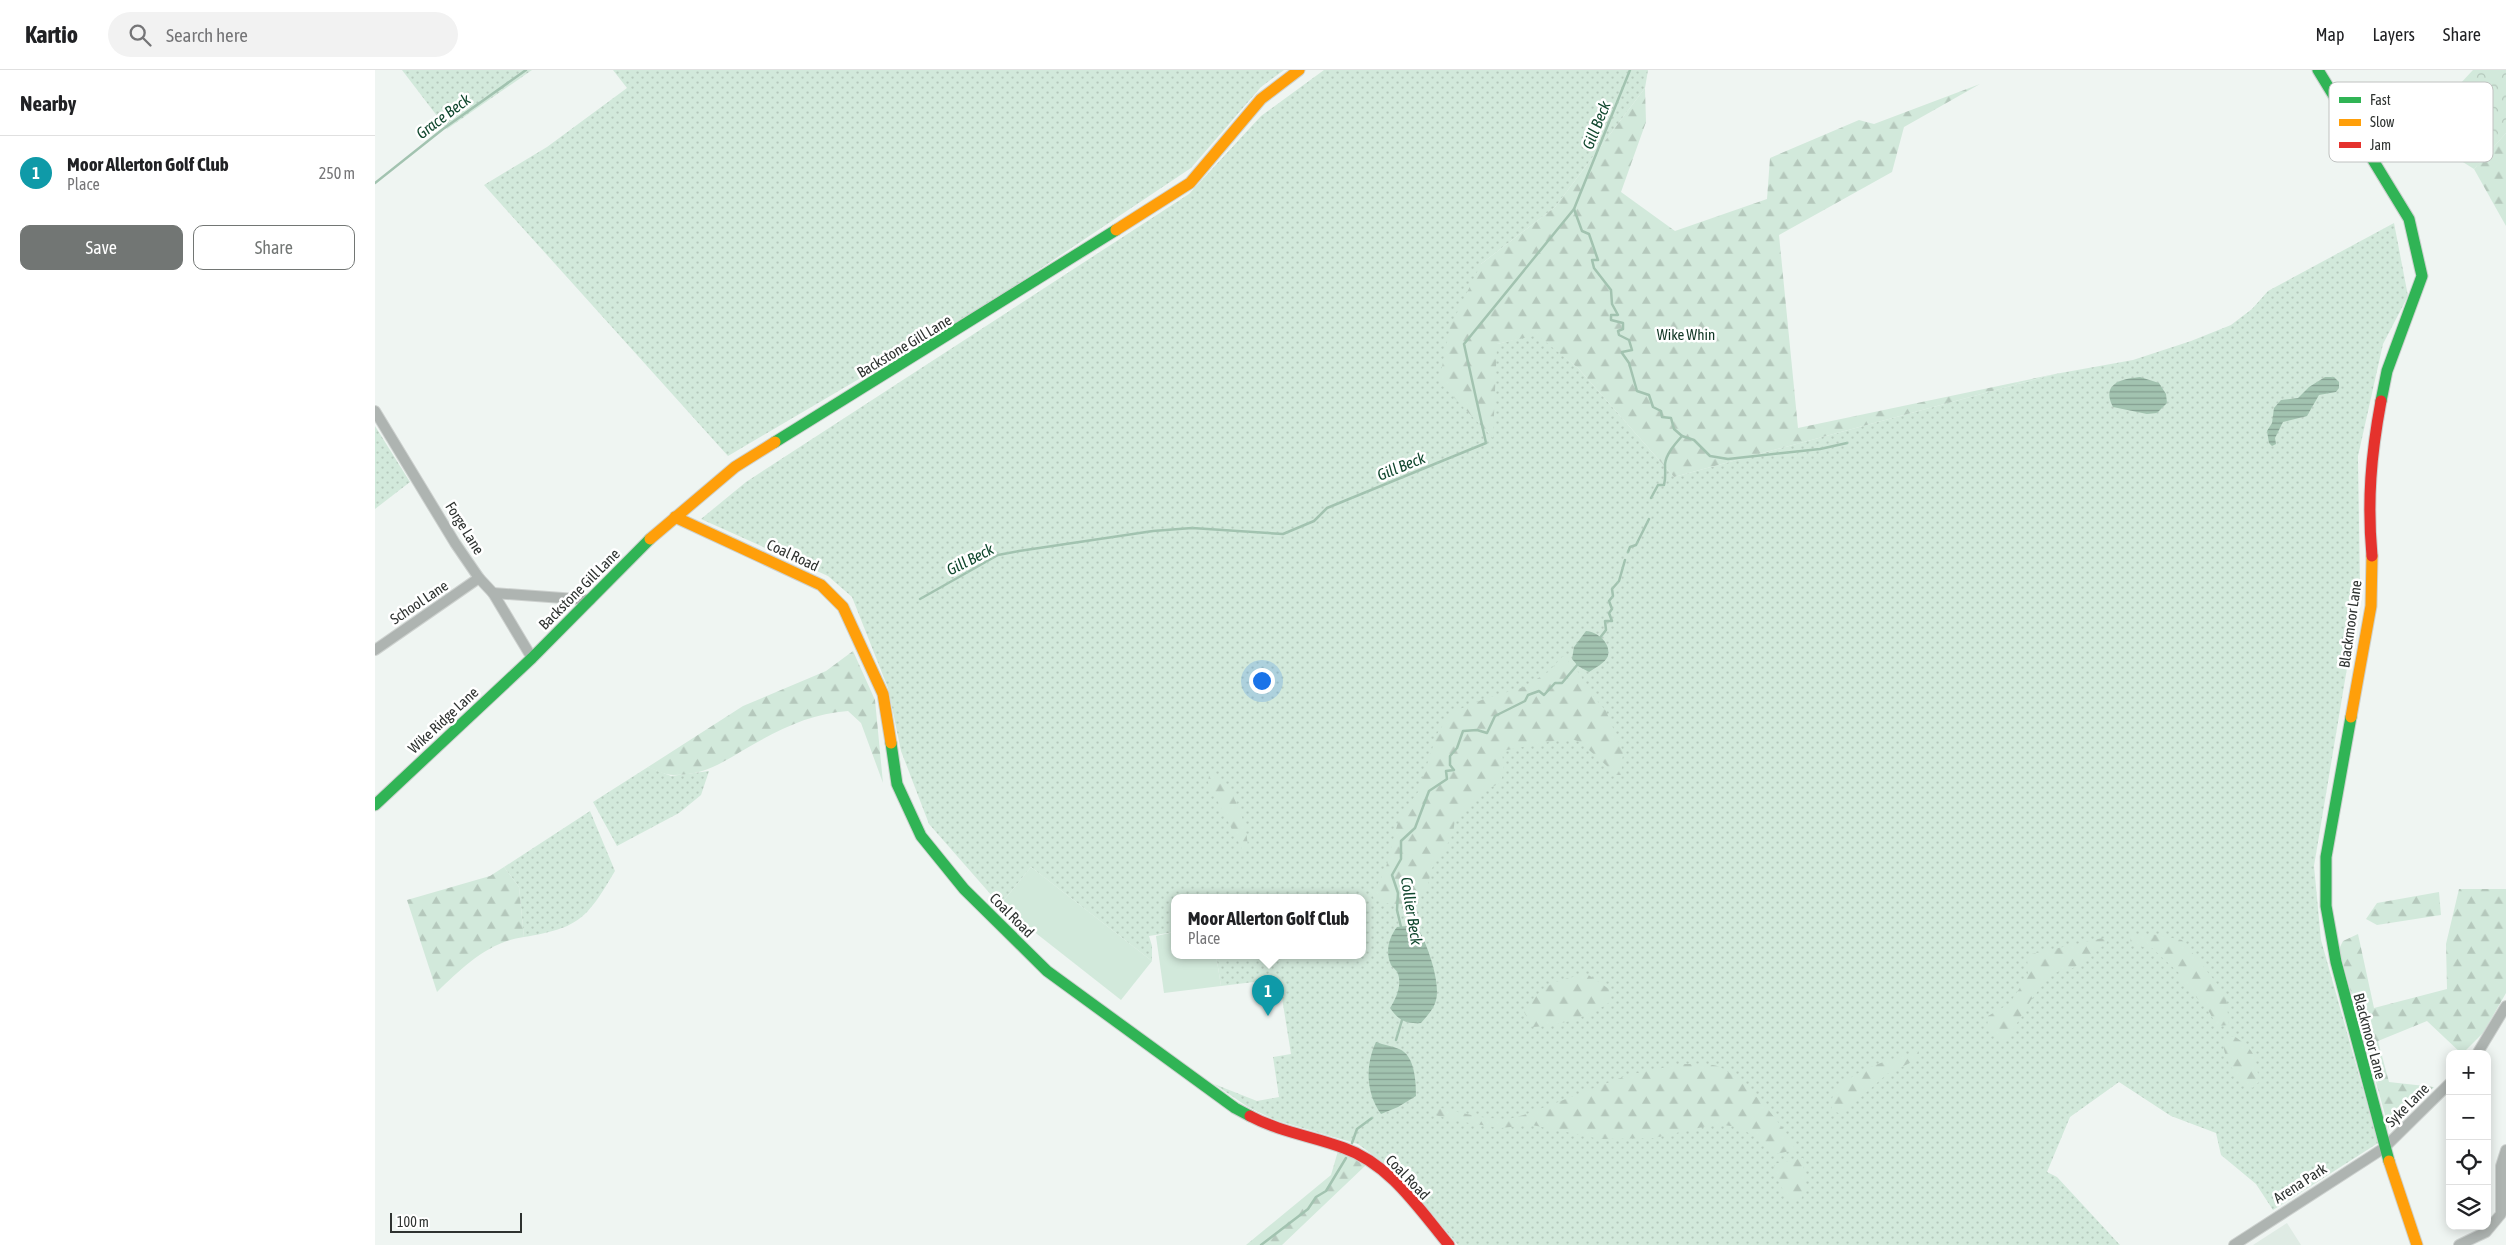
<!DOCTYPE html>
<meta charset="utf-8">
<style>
body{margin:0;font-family:"Asap Condensed",sans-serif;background:#f2f2f2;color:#202124}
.controls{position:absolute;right:15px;bottom:15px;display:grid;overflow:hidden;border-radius:10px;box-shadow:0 2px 12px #0003}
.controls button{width:45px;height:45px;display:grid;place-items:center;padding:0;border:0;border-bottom:1px solid #e0e0e0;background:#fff;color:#202124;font:25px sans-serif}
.scale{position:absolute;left:15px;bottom:12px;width:132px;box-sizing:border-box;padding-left:5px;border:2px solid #2e3230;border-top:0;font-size:14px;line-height:18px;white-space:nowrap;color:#2e3230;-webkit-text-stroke:4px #fff;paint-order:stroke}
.you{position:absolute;left:886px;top:610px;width:18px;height:18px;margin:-12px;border:4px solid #fff;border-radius:50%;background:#1a73e8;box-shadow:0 0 0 8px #1a73e833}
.badge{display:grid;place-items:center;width:32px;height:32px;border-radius:50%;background:#727674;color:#fff;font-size:16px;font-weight:700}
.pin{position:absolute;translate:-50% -41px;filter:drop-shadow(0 1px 2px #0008)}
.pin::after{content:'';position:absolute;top:26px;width:18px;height:15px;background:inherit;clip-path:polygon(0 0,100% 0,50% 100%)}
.popup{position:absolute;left:796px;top:824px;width:195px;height:65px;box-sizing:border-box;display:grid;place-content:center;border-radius:10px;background:#fff;filter:drop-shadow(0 1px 4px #0005);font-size:16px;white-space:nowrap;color:#757577}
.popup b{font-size:19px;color:#202124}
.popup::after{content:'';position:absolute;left:50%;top:100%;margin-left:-10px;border:10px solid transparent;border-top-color:#fff}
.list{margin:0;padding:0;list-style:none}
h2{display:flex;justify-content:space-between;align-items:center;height:65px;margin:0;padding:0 20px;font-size:21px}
h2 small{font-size:16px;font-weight:400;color:#757577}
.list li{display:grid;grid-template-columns:32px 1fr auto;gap:15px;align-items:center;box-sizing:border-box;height:75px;padding:0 20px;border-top:1px solid #e0e0e0}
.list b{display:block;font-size:19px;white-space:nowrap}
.list p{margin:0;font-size:16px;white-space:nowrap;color:#757577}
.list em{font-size:16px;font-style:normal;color:#757577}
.actions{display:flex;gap:10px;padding:15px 20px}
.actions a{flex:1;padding:11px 0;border:1px solid #727674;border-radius:10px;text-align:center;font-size:18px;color:#727674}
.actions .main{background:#727674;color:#fff}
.icon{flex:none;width:28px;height:28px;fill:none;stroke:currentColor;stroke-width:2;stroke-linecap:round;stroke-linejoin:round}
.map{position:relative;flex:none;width:2131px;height:1175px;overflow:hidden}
header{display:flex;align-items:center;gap:30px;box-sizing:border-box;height:70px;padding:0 25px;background:#fff;border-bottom:1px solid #e0e0e0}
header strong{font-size:24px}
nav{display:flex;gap:28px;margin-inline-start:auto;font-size:18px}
.search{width:350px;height:45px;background:#f2f2f2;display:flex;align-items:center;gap:12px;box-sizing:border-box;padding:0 18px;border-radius:28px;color:#757577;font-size:19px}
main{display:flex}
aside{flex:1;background:#fff}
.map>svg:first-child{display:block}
.built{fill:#dfebe4}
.grass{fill:url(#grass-dots)}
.forest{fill:url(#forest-firs)}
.park{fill:url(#park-crowns)}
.pitch{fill:#d2e9db}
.water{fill:url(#water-rules)}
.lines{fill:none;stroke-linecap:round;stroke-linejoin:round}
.stream{stroke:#a2c3b0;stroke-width:2.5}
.street-casing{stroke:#cdd1cf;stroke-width:12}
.fast-casing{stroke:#cdd1cf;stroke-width:13}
.slow-casing{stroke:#cdd1cf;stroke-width:13}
.jam-casing{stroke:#cdd1cf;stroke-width:13}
.street{stroke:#aeb4b1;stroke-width:10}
.fast{stroke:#30b455;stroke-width:11}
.slow{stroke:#ff9f0a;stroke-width:11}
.jam{stroke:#e5322d;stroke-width:11}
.labels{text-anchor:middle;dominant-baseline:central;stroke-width:5;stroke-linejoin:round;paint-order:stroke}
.park-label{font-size:15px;fill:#113725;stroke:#fff}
.street-label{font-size:15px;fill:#2e3230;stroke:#fff}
.water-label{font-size:16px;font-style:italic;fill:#10472e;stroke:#fff}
.key{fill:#fff;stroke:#c0c2c1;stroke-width:1}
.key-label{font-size:14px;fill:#2e3230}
</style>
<header>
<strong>Kartio</strong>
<div class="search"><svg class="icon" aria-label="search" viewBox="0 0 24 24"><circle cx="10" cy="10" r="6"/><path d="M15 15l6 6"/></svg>Search here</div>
<nav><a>Map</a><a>Layers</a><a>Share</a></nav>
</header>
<main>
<aside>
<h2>Nearby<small></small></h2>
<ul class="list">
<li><span class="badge" style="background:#0f9aa8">1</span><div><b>Moor Allerton Golf Club</b><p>Place</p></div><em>250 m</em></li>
</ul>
<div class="actions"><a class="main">Save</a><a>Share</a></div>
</aside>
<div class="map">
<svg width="2131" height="1175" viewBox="0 0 2131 1175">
<defs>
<pattern id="grass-dots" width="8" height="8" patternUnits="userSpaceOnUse" patternTransform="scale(1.25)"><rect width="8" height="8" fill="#d2e9db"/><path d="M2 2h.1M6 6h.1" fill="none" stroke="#b5c8bc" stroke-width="1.8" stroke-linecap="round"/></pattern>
<pattern id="forest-firs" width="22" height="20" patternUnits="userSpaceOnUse" patternTransform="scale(1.25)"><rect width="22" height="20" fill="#d2e9db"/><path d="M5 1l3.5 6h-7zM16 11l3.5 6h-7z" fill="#b5c8bc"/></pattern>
<pattern id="park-crowns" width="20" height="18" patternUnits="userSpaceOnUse" patternTransform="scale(1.25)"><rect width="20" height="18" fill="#d2e9db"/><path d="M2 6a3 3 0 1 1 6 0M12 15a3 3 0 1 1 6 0" fill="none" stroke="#b5c8bc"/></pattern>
<pattern id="water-rules" width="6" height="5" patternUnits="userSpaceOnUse" patternTransform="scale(1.25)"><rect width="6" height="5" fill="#a2c3b0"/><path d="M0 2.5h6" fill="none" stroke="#849f90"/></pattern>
</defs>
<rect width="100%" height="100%" fill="#eff5f2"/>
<path class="built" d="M1912,1153L1926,1175H1878Z"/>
<g class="grass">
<path d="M27,0H157L72,59Z"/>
<path d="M238,0H909L886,17L816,98L620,229L353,386L109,115L172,77L252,18Z"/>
<path d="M949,0H1273L1270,18L1180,137L1106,194L1122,274L1162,264L1203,298L1299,407L1680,304L1758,290L1816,271L1856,255L1877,239L1893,221L2019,153L2033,226L2008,274L1983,386L1985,520L1939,796L1946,870L2003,1073L1898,1140L1881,1114L1846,1085L1841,1063L1796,1046L1744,1012L1695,1047L1672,1102L1682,1107L1745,1175H1083L1024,1104L983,1074L900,1050L873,1037L839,1014L882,1031L904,1027L898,987L916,984L904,909L846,916L841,885H987V827H799V862L774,866L777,876V891L656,797L625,835L554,754L526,681L513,618L477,527L453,506L326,449L371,412L814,124L886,46Z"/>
<path d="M0,356L35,412L0,439Z"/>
<path d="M273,697L296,706L334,701L326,725L304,743L242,776L218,732Z"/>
<path d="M215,741L240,801C212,848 205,858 149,867L144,817L129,797Z"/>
</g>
<g class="forest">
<path d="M1605,14L1529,57L1517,102L1404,165L1423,358L1680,304L1299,407L1203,298L1162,265L1122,274L1118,368L1064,312L1075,257L1106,194L1180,137L1270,18L1271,52L1246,122L1300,161L1392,129L1395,88L1484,50L1499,54Z"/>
<path d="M2131,63V156L2099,99Z"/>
<path d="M478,581L500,630L508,713L486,653L473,641C439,643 409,657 379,674C350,690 334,705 298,705C290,705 280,700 273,697L368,636L451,601Z"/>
<path d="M1188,586L1205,604L1212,619L1231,641L1248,682L1246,705H1236L1232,696L1205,672L1194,668L1127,681L1129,701L1125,713L1115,718L1080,747C1078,774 1072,772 1060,792C1056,799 1055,807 1053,815C1045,839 1017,837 999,829L997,824L1010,801L1024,748L1043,722L1062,664L1076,643L1109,629L1149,617L1173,602Z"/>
<path d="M840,704C860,720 873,756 873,781H868L833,712L834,706Z"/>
<path d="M129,797L144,817L149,867C113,872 87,898 62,922L32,830L115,806Z"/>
<path d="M2084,819H2131V923L2108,963L2087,984L2052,951L2003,971L2014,1012L2059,1017L2014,1059L1964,879L1968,871L1983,864L1999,938L2072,919L2071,874Z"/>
<path d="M2064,822L2066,845L2002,855L1991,849L2002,833Z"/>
<path d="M1777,864L1807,870L1851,925L1854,955L1842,956L1832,938L1808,914L1804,903L1777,878L1755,875L1756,866Z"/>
<path d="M1728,868L1732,872L1714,888L1698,898L1676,904L1656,930L1632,970L1626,971L1612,960L1613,946L1634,934L1653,906L1652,885Z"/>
<path d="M1212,904L1234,919L1235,932C1213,947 1184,956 1158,957L1149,942C1168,913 1179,911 1212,904Z"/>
<path d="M1859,966C1881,981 1881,987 1884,1012L1877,1018C1860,1006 1848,990 1848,969Z"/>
<path d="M1543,981L1545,988L1512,1004L1467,1044L1457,1041C1457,1036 1456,1030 1458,1026C1474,999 1516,990 1543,981Z"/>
<path d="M1307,994C1317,994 1328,993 1338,995C1362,999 1412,1057 1420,1080L1401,1084L1384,1069L1363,1057L1341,1054L1279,1068L1225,1069L1157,1055L1125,1058L1082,1051L1060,1045L1061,1037L1105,1047L1131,1050L1152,1044L1253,1005Z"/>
<path d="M963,1081L991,1095L907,1175H871L956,1105Z"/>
<path d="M1428,1088L1430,1120L1425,1131H1417C1406,1120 1401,1109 1399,1094Z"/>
</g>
<path class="park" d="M2098,0H2131V63L2099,99L2040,62Z"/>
<g class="pitch">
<path d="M656,797L777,891L746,930L625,835Z"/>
<path d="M799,862V885H841L846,916L789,923L781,866Z"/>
</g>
<g class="water">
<path d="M1765,307L1784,313L1791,324L1792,333L1782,343L1772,344L1738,337C1726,314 1745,309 1765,307Z"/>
<path d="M1950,307H1959L1964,312V318L1961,322L1944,325L1932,346L1908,352L1900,368L1901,374L1897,376L1894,373L1892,361L1897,353L1899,338L1906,330L1923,328L1934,317Z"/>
<path d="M1211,561C1223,562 1236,573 1233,586C1230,593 1220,598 1214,602L1203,596L1197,589L1199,577Z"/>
<path d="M1041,855C1051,870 1066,912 1061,930C1059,939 1052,946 1046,953C1031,954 1024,951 1015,938C1021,929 1027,915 1023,904C1022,900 1018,898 1016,895C1010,882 1014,867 1022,857Z"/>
<path d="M1001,972C1009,975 1017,976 1024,979C1040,985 1041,1012 1041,1026L1023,1037L1006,1044C991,1023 990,995 1001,972Z"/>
</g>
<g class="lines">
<g class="stream">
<path d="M0,113L68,59L151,0"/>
<path d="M1199,139L1207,161L1214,164L1223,190H1217L1219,198L1236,220L1237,234L1243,245H1236V250L1248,253V259L1243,261L1244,265L1254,270L1257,280L1247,282V283L1254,293L1262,321L1274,325L1278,337L1286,341L1287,347L1296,348L1299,359L1307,366C1300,374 1291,384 1290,394C1290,402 1291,407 1289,415H1283L1276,428"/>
<path d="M1307,366L1319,370L1335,386L1353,389L1445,379L1472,373"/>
<path d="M1253,482L1255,477L1261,475L1274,449"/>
<path d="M545,529L623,485L644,481L778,461L817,458L908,464L939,451L952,438L1111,373L1089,274L1199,139L1255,0"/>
<path d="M1224,569L1231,560L1230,551H1237L1234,543L1237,539L1234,531L1238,526L1237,519L1244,511L1250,490"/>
<path d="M1026,857L1022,840L1023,823L1017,805L1026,789V771L1040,758L1054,721L1072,709L1071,701L1079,700L1075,695V686L1082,678L1088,661L1102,660L1112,663L1120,646L1150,631L1153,625L1164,621L1169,625L1180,613H1187L1203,594"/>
<path d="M1021,970L1027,950"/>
<path d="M977,1073L982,1059L997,1048"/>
<path d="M886,1175L933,1139L941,1127L951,1121L971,1088"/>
</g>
<g class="street-casing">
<g id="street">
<path d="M0,341L80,473L104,508L118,523L157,588"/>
<path d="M118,523L215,530"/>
<path d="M0,580L104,508"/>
<path d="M2102,984L2131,936"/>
<path d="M1859,1175L2009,1078L2075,1013"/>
<path d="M2084,1175L2111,1162L2126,1144V1096L2131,1080"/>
</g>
</g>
<g class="fast-casing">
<g id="fast">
<path d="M1943,0L2034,149L2047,206L2012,301L2006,331"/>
<path d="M400,372L741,160"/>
<path d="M1976,647L1951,787V836L1961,892L2014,1091"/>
<path d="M516,673L522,714L546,766L589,819L672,901L860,1038L875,1046"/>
<path d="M0,735L157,588L275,469"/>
</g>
</g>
<g class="slow-casing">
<g id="slow">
<path d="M741,160L815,113L886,29L924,0"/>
<path d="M300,447L446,515L468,537L508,624L516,673"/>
<path d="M275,469L360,397L400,372"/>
<path d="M1976,647L1996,536L1997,486"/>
<path d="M2014,1091L2042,1175"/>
</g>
</g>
<g class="jam-casing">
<g id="jam">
<path d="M1997,486C1992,431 1996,385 2006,331"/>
<path d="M875,1046C905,1062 937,1066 969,1078C1015,1094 1044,1139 1074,1175"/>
</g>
</g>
<use href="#street" class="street"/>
<use href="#fast" class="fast"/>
<use href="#slow" class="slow"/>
<use href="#jam" class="jam"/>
</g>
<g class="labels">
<g class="park-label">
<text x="1311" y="264">Wike Whin</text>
</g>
<g class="street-label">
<text transform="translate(529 276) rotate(-31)">Backstone Gill Lane</text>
<text transform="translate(90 458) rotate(58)">Forge Lane</text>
<text transform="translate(418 485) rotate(25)">Coal Road</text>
<text transform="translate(204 519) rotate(-45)">Backstone Gill Lane</text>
<text transform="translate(44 532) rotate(-34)">School Lane</text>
<text transform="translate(1975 554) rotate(-82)">Blackmoor Lane</text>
<text transform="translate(68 650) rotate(-43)">Wike Ridge Lane</text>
<text transform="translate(637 845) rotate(45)">Coal Road</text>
<text transform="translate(1995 966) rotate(75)">Blackmoor Lane</text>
<text transform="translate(2032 1035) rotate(-45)">Syke Lane</text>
<text transform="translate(1033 1107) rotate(46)">Coal Road</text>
<text transform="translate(1925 1113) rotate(-33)">Arena Park</text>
</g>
<g class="water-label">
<text transform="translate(68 46) rotate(-37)">Grace Beck</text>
<text transform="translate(1221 55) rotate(-68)">Gill Beck</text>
<text transform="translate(1026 396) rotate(-22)">Gill Beck</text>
<text transform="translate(595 489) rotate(-27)">Gill Beck</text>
<text transform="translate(1037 841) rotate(81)">Collier Beck</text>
</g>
</g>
<rect x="1954" y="12" width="164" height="80" rx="8" class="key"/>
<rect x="1964" y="27" width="22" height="6" fill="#30b455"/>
<rect x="1964" y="49" width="22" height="7" fill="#ff9f0a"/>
<rect x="1964" y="72" width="22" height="6" fill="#e5322d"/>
<g class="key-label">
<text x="1995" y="35">Fast</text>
<text x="1995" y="57">Slow</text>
<text x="1995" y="80">Jam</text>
</g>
</svg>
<div class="controls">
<button>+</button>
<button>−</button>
<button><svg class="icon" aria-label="locate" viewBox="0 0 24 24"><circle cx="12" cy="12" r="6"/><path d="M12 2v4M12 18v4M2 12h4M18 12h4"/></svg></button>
<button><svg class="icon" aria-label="layers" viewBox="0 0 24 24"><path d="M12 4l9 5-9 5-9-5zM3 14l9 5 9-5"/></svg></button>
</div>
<div class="scale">100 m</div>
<div class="you"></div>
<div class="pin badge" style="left:893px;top:946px;background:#0f9aa8">1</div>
<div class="popup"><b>Moor Allerton Golf Club</b>Place</div>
</div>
</main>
